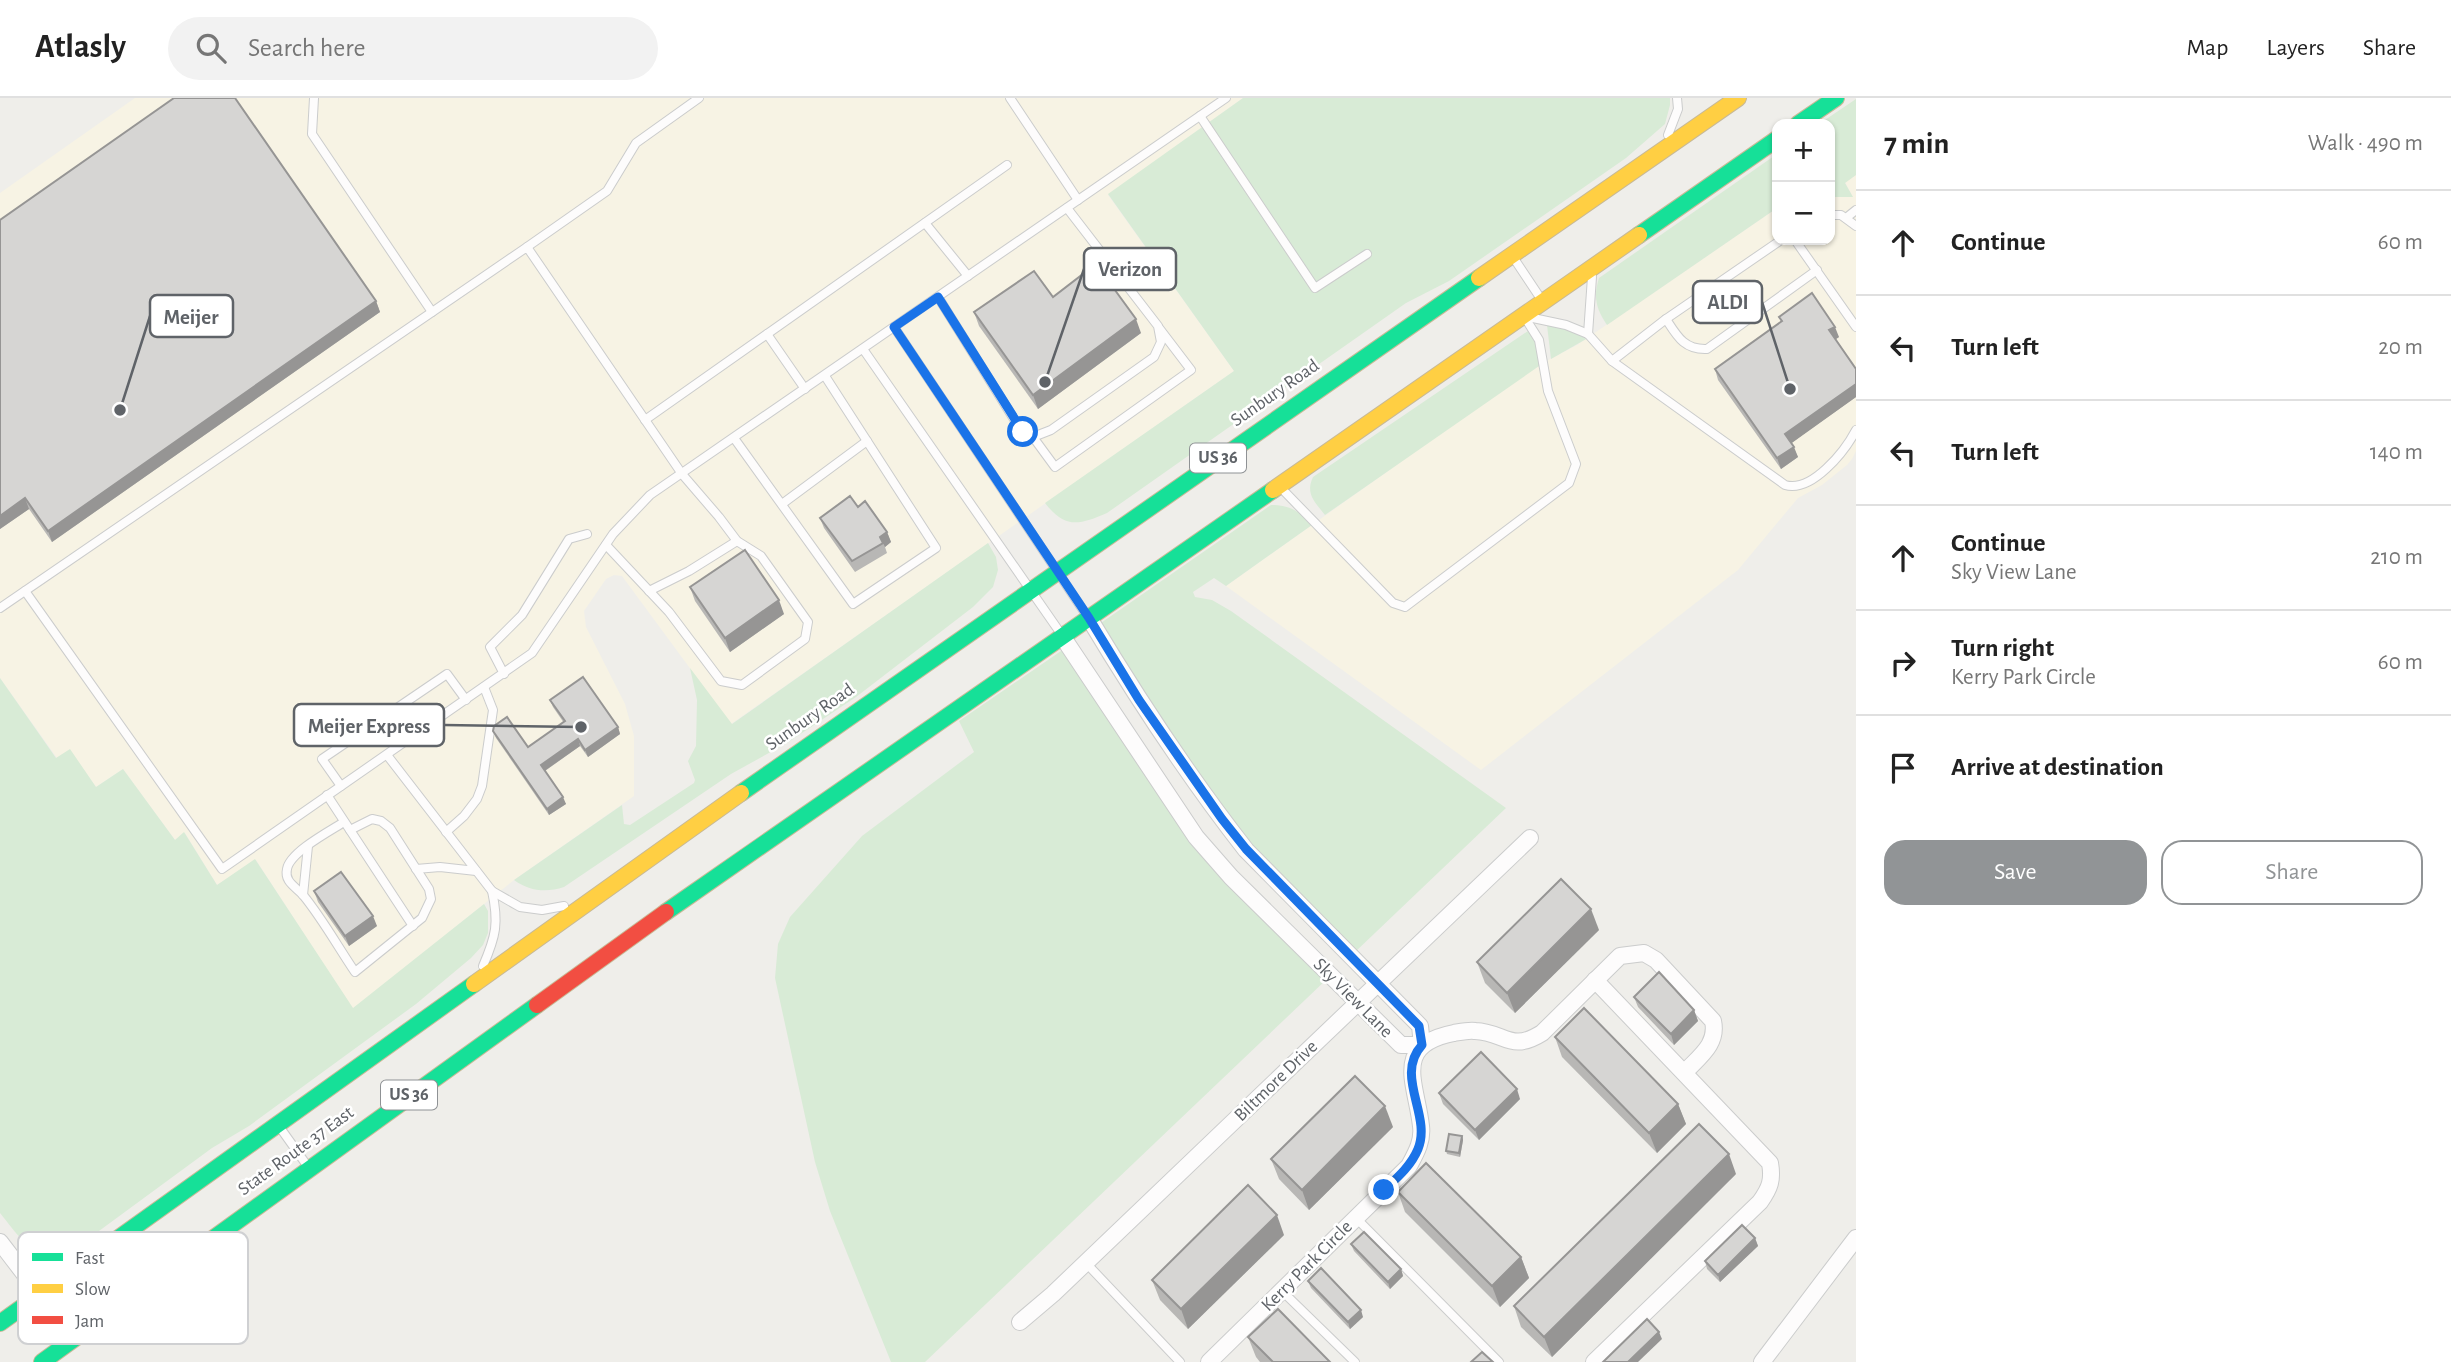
<!DOCTYPE html>
<meta charset="utf-8">
<style>
body{margin:0;font-family:"Alegreya Sans",sans-serif;background:#f2f2f2;color:#222}
.controls{position:absolute;right:21px;top:21px;display:grid;overflow:hidden;border-radius:14px;box-shadow:0 2px 5px #0004}
.controls button{width:63px;height:63px;display:grid;place-items:center;padding:0;border:0;border-bottom:2px solid #e0e0e0;background:#fff;color:#222;font:35px sans-serif}
.stop{position:absolute;width:21px;height:21px;margin:-16px;border:5px solid #1a73e8;border-radius:50%;background:#fff}
.stop.end{background:#1a73e8;border-color:#fff;box-shadow:0 2px 7px #0008}
.list{margin:0;padding:0;list-style:none}
h2{display:flex;justify-content:space-between;align-items:center;height:91px;margin:0;padding:0 28px;font-size:30px}
h2 small{font-size:23px;font-weight:400;color:#767676}
.list li{display:grid;grid-template-columns:46px 1fr auto;gap:21px;align-items:center;box-sizing:border-box;height:105px;padding:0 28px;border-top:2px solid #e0e0e0}
.list b{display:block;font-size:26px;white-space:nowrap}
.list p{margin:0;font-size:23px;white-space:nowrap;color:#767676}
.list em{font-size:23px;font-style:normal;color:#767676}
.actions{display:flex;gap:14px;padding:21px 28px}
.actions a{flex:1;padding:16px 0;border:2px solid #919496;border-radius:21px;text-align:center;font-size:24px;color:#919496}
.actions .main{background:#919496;color:#fff}
.icon{flex:none;width:38px;height:38px;fill:none;stroke:currentColor;stroke-width:2;stroke-linecap:round;stroke-linejoin:round}
.map{position:relative;flex:none;width:1856px;height:1264px;overflow:hidden}
header{display:flex;align-items:center;gap:42px;box-sizing:border-box;height:98px;padding:0 35px;background:#fff;border-bottom:2px solid #e0e0e0}
header strong{font-size:33px}
nav{display:flex;gap:38px;margin-inline-start:auto;font-size:24px}
.search{width:490px;height:63px;background:#f2f2f2;display:flex;align-items:center;gap:18px;box-sizing:border-box;padding:0 24px;border-radius:38px;color:#767676;font-size:26px}
main{display:flex}
aside{flex:1;background:#fff}
.map>svg:first-child{display:block}
.commercial{fill:#f7f3e4}
.green{fill:#d8ebd6}
.lines{fill:none;stroke-linecap:round;stroke-linejoin:round}
.lane-casing{stroke:#cbcccc;stroke-width:10}
.street-casing{stroke:#cbcccc;stroke-width:18}
.fast-casing{stroke:#c8b996;stroke-width:18}
.slow-casing{stroke:#c8b996;stroke-width:18}
.jam-casing{stroke:#c8b996;stroke-width:18}
.lane{stroke:#fdfcfc;stroke-width:8}
.street{stroke:#fdfcfc;stroke-width:16}
.fast{stroke:#16e098;stroke-width:16}
.slow{stroke:#ffcf43;stroke-width:16}
.jam{stroke:#f24e42;stroke-width:16}
.wall{fill:#b8b7b5}
.shaded-wall{fill:#969594}
.building{fill:#d6d5d3;stroke:#969594;stroke-width:2}
.route{stroke:#1a73e8;stroke-width:9}
.labels{text-anchor:middle;dominant-baseline:central;stroke-width:5;stroke-linejoin:round;paint-order:stroke}
.shield{fill:#fff;stroke:#8f9295;stroke-width:2}
.shield-label{font-size:18px;font-weight:bold;fill:#5f6368}
.street-label{font-size:19px;fill:#5f6368;stroke:#fff}
.key{fill:#fff;stroke:#cfd0d2;stroke-width:2}
.key-label{font-size:19px;fill:#5f6368}
.leader{fill:none;stroke:#5f6368;stroke-width:2.5}
.callout-dot{fill:#5f6368;stroke:#fff;stroke-width:2.5}
.callout{fill:#fff;stroke:#5f6368;stroke-width:2.5}
.callout-label{font-size:21px;text-anchor:middle;font-weight:bold;fill:#5f6368}
</style>
<header>
<strong>Atlasly</strong>
<div class="search"><svg class="icon" aria-label="search" viewBox="0 0 24 24"><circle cx="10" cy="10" r="6"/><path d="M15 15l6 6"/></svg>Search here</div>
<nav><a>Map</a><a>Layers</a><a>Share</a></nav>
</header>
<main>
<div class="map">
<svg width="1856" height="1264" viewBox="0 0 1856 1264">
<rect width="100%" height="100%" fill="#efeeea"/>
<g class="commercial">
<path d="M135,0H1243L1108,97L1234,273L731,626L622,478L614,477L606,481L584,513L586,529L625,606L634,638V698L514,782L353,911L256,762L217,787L185,735L175,742L123,671L96,689L70,652L57,660L0,580V95Z"/>
<path d="M1856,77V353L1852,361L1847,367L1822,387L1798,400L1738,472L1481,672L1226,488L1533,270L1577,247L1777,110V142H1830V99L1852,98L1845,84Z"/>
</g>
<g class="green">
<path d="M1243,0H1670V7L1665,26L1626,60L1449,183L1406,205L1107,415C1079,427 1065,431 1045,405L1234,273L1108,96Z"/>
<path d="M1856,1V77L1845,85L1853,99H1830V26H1819Z"/>
<path d="M1777,56V110L1607,227C1596,211 1593,199 1599,180Z"/>
<path d="M1547,227H1555L1588,240L1551,261Z"/>
<path d="M1528,233L1536,241L1542,266L1325,417C1315,404 1305,396 1313,379Z"/>
<path d="M1271,407C1290,407 1299,413 1312,427L1226,488L1214,480L1193,494L1195,499L1212,502L1231,513L1506,710L1354,855L1256,754L1228,720L1098,527Z"/>
<path d="M988,445L996,459L998,472L993,489L973,509L856,599L787,645L731,676L564,789C546,795 529,793 514,782L622,707L624,726L630,727L694,685L695,682L688,663L696,648L697,602L690,570L732,626Z"/>
<path d="M1064,551L1184,732L1327,881L925,1264H891L830,1113L815,1064L775,880L778,846L790,819L862,738L974,654L959,623Z"/>
<path d="M0,580L56,660L70,651L96,689L123,671L175,742L184,734L217,787L255,761L353,910L484,806L488,813V835L483,847L471,860L416,906L249,1028L212,1050L69,1155C38,1170 18,1137 0,1115Z"/>
</g>
<g class="lines">
<g class="lane-casing">
<g id="lane">
<path d="M314,0L312,36L432,214"/>
<path d="M1010,0L1078,102"/>
<path d="M1200,18L1315,190L1367,156"/>
<path d="M1668,37L1678,11L1677,0"/>
<path d="M1830,117H1841L1856,128"/>
<path d="M1846,120L1856,112"/>
<path d="M925,125L968,178"/>
<path d="M1795,142L1856,229"/>
<path d="M527,149L607,93L636,45L699,0"/>
<path d="M1515,162L1539,198"/>
<path d="M938,199L1022,334L1033,339L1051,332L1154,259L1161,244L1158,228L1067,110"/>
<path d="M1533,220L1566,227L1588,236L1612,263L1785,387C1812,395 1845,353 1856,332"/>
<path d="M1666,221C1677,238 1684,252 1707,251L1817,172"/>
<path d="M894,229L1085,515"/>
<path d="M767,236L805,291"/>
<path d="M1588,236L1592,179"/>
<path d="M863,251L1059,533"/>
<path d="M1612,263L1666,221L1781,142"/>
<path d="M645,322L1007,67"/>
<path d="M1033,339L1055,369L1191,272L1159,230"/>
<path d="M734,340L853,506L936,450L825,278"/>
<path d="M1284,393L1393,505L1405,509L1569,385L1576,366L1548,293L1539,242L1527,223"/>
<path d="M782,406L867,343"/>
<path d="M25,493L222,771L532,555L613,436L650,397L1226,0"/>
<path d="M649,493L689,473L737,443"/>
<path d="M0,510L527,149L682,376L719,419L737,443L761,458L808,524L805,541L742,587L721,583L669,514L606,447"/>
<path d="M504,576L490,549L522,517L569,441L587,436"/>
<path d="M387,657L492,793L520,809L542,812L564,808"/>
<path d="M341,688L322,661L447,576L466,602"/>
<path d="M327,697L413,828"/>
<path d="M344,724C330,733 290,754 287,771C284,784 296,789 303,797C322,820 338,849 355,874L422,820L431,801L429,791L390,730L381,723L372,721L350,732"/>
<path d="M446,734L464,718L477,701L482,688L493,612L484,589"/>
<path d="M416,771L440,769L476,773"/>
<path d="M303,797L308,748"/>
<path d="M483,868C496,838 499,825 492,793"/>
<path d="M281,1031L306,1066"/>
<path d="M1356,1120L1499,1264"/>
<path d="M1086,1165L1180,1264"/>
<path d="M1282,1193L1355,1264"/>
</g>
</g>
<g class="street-casing">
<g id="street">
<path d="M1089,520C1137,600 1188,678 1246,752L1420,928L1422,947"/>
<path d="M1062,538L1196,739L1231,779L1401,947H1422"/>
<path d="M0,1144L39,1195"/>
<path d="M1020,1224L1053,1196L1530,740"/>
<path d="M1209,1264L1409,1068C1416,1055 1423,1043 1421,1028C1416,984 1392,947 1454,935C1460,934 1469,932 1475,933C1505,934 1510,955 1542,935L1620,858L1644,855L1656,862L1713,923C1718,946 1700,958 1685,974"/>
<path d="M1594,1264L1760,1104C1770,1090 1773,1082 1770,1065L1595,882"/>
<path d="M1762,1264L1856,1140"/>
</g>
</g>
<g class="fast-casing">
<g id="fast">
<path d="M1798,26L1836,0"/>
<path d="M1639,137L1777,41"/>
<path d="M741,695L1479,180"/>
<path d="M666,814L1273,392"/>
<path d="M39,1195L72,1240"/>
<path d="M0,1225L474,886"/>
<path d="M42,1264L537,907"/>
</g>
</g>
<g class="slow-casing">
<g id="slow">
<path d="M1479,180L1738,0"/>
<path d="M1273,392L1639,137"/>
<path d="M474,886L741,695"/>
</g>
</g>
<g class="jam-casing">
<path id="jam" d="M537,907L666,814"/>
</g>
<use href="#lane" class="lane"/>
<use href="#street" class="street"/>
<use href="#fast" class="fast"/>
<use href="#slow" class="slow"/>
<use href="#jam" class="jam"/>
</g>
<g class="wall">
<path d="M0,122L376,203L380,214L52,444L29,411L0,431Z"/>
<path d="M1053,199L1141,235L1038,311L979,228L974,214Z"/>
<path d="M1779,219L1839,239L1836,241L1856,271V299L1791,345L1798,359L1781,371L1718,282L1715,271L1781,224Z"/>
<path d="M858,409L887,434L891,444L885,449L887,455L855,474L824,430L820,420Z"/>
<path d="M690,489L784,516L730,554L695,503Z"/>
<path d="M550,602L618,629L620,636L588,659L580,648L545,673L566,706L549,717L496,640L493,633L528,649L564,625L553,609Z"/>
<path d="M314,793L377,828L349,848L318,804Z"/>
<path d="M1599,832L1515,915L1485,885L1477,864Z"/>
<path d="M1634,899L1694,912L1698,923L1674,947L1638,909Z"/>
<path d="M1555,939L1678,1006L1686,1026L1657,1055L1562,959Z"/>
<path d="M1439,995L1520,1001L1479,1042L1443,1006Z"/>
<path d="M1393,1029L1309,1112L1279,1081L1271,1061Z"/>
<path d="M1462,1038L1463,1042L1460,1059L1447,1056L1446,1053Z"/>
<path d="M1736,1076L1552,1259L1521,1229L1514,1208Z"/>
<path d="M1398,1094L1521,1159L1529,1180L1500,1209L1405,1114Z"/>
<path d="M1284,1137L1188,1231L1160,1202L1152,1182Z"/>
<path d="M1755,1140L1758,1148L1720,1184L1707,1171L1705,1163Z"/>
<path d="M1351,1146L1401,1171L1403,1178L1390,1191L1354,1153Z"/>
<path d="M1308,1183L1363,1219L1350,1231L1311,1190Z"/>
<path d="M1248,1239L1330,1264H1260L1256,1259Z"/>
</g>
<g class="shaded-wall">
<path d="M376,203L380,214L52,444L48,433Z"/>
<path d="M1136,221L1141,235L1038,311L1033,297Z"/>
<path d="M1835,229L1839,239L1833,243L1829,232Z"/>
<path d="M1856,286V299L1789,347L1785,336Z"/>
<path d="M1794,349L1798,359L1781,371L1777,360Z"/>
<path d="M25,400L29,411L0,431V418Z"/>
<path d="M887,434L891,444L885,449L880,439Z"/>
<path d="M779,502L784,516L730,554L725,540Z"/>
<path d="M618,629L620,636L588,659L585,652Z"/>
<path d="M578,641L580,648L543,674L541,667Z"/>
<path d="M563,699L566,706L549,717L547,711Z"/>
<path d="M1591,811L1599,832L1515,915L1507,895Z"/>
<path d="M373,818L377,828L349,848L345,838Z"/>
<path d="M1694,912L1698,923L1674,947L1671,936Z"/>
<path d="M1517,991L1520,1001L1479,1042L1475,1032Z"/>
<path d="M1678,1006L1686,1026L1657,1055L1649,1035Z"/>
<path d="M1385,1008L1393,1029L1309,1112L1302,1092Z"/>
<path d="M1462,1038L1463,1042L1460,1059L1459,1055Z"/>
<path d="M1729,1056L1736,1076L1552,1259L1544,1239Z"/>
<path d="M1277,1117L1284,1137L1188,1231L1181,1211Z"/>
<path d="M1755,1140L1758,1148L1720,1184L1718,1177Z"/>
<path d="M1521,1159L1529,1180L1500,1209L1492,1188Z"/>
<path d="M1401,1171L1403,1178L1390,1191L1388,1184Z"/>
<path d="M1361,1212L1363,1219L1350,1231L1348,1224Z"/>
<path d="M1659,1234L1662,1241L1638,1264H1628Z"/>
</g>
<g class="building">
<path d="M174,0H235L376,203L48,433L25,400L0,418V122Z"/>
<path d="M1096,166L1136,221L1033,297L974,214L1034,173L1053,199Z"/>
<path d="M1812,195L1835,229L1829,232L1856,271V286L1785,336L1794,349L1777,360L1715,271L1782,223L1779,219Z"/>
<path d="M850,398L858,409L865,403L887,434L880,439L883,445L852,463L820,420Z"/>
<path d="M745,452L779,502L725,540L690,489Z"/>
<path d="M583,579L618,629L585,652L578,641L541,667L563,699L547,711L493,633L494,628L507,619L528,649L565,623L550,602Z"/>
<path d="M341,774L373,818L345,838L314,793Z"/>
<path d="M1561,781L1591,811L1507,895L1477,864Z"/>
<path d="M1659,874L1694,912L1671,936L1634,899Z"/>
<path d="M1584,910L1678,1006L1649,1035L1555,939Z"/>
<path d="M1481,954L1517,991L1475,1032L1439,995Z"/>
<path d="M1355,978L1385,1008L1302,1092L1271,1061Z"/>
<path d="M1699,1026L1729,1056L1544,1239L1514,1208Z"/>
<path d="M1449,1036L1462,1038L1459,1055L1446,1053Z"/>
<path d="M1426,1065L1521,1159L1492,1188L1398,1094Z"/>
<path d="M1248,1087L1277,1117L1181,1211L1152,1182Z"/>
<path d="M1742,1127L1755,1140L1718,1177L1705,1163Z"/>
<path d="M1364,1134L1401,1171L1388,1184L1351,1146Z"/>
<path d="M1321,1170L1361,1212L1348,1224L1308,1183Z"/>
<path d="M1278,1211L1330,1264H1273L1248,1239Z"/>
<path d="M1647,1221L1659,1234L1628,1264H1603Z"/>
<path d="M1482,1254L1493,1264H1471Z"/>
</g>
<g class="lines">
<path class="route" d="M1023,334L938,199L894,229L1089,520L1139,602L1222,721L1246,751L1419,928L1422,947C1394,978 1432,1017 1418,1051C1411,1068 1397,1080 1384,1092"/>
</g>
<g class="labels">
<g class="shield">
<rect x="1190" y="345.5" width="56" height="29" rx="5"/>
<rect x="381" y="982.5" width="56" height="29" rx="5"/>
</g>
<g class="shield-label">
<text x="1218" y="360">US 36</text>
<text x="409" y="997">US 36</text>
</g>
<g class="street-label">
<text transform="translate(1275 295) rotate(-35)">Sunbury Road</text>
<text transform="translate(810 619) rotate(-35)">Sunbury Road</text>
<text transform="translate(1353 900) rotate(45)">Sky View Lane</text>
<text transform="translate(1276 983) rotate(-44)">Biltmore Drive</text>
<text transform="translate(296 1053) rotate(-36)">State Route 37 East</text>
<text transform="translate(1307 1168) rotate(-45)">Kerry Park Circle</text>
</g>
</g>
<rect x="18" y="1134" width="230" height="112" rx="10" class="key"/>
<rect x="32" y="1155" width="31" height="8" fill="#16e098"/>
<rect x="32" y="1186" width="31" height="9" fill="#ffcf43"/>
<rect x="32" y="1218" width="31" height="8" fill="#f24e42"/>
<g class="key-label">
<text x="75" y="1166">Fast</text>
<text x="75" y="1197">Slow</text>
<text x="75" y="1229">Jam</text>
</g>
<path class="leader" d="M1045 284L1084 171M1790 291L1762 204M120 312L150 218M581 629L444 627"/>
<g class="callout-dot">
<circle cx="1045" cy="284" r="7"/>
<circle cx="1790" cy="291" r="7"/>
<circle cx="120" cy="312" r="7"/>
<circle cx="581" cy="629" r="7"/>
</g>
<g class="callout">
<rect x="1084" y="150" width="92" height="42" rx="7"/>
<rect x="1693" y="183" width="69" height="42" rx="7"/>
<rect x="150" y="197" width="83" height="42" rx="7"/>
<rect x="294" y="606" width="150" height="42" rx="7"/>
</g>
<g class="callout-label">
<text x="1130" y="178">Verizon</text>
<text x="1728" y="211">ALDI</text>
<text x="191" y="226">Meijer</text>
<text x="369" y="635">Meijer Express</text>
</g>
</svg>
<div class="controls">
<button>+</button>
<button>−</button>
</div>
<div class="stop" style="left:1023px;top:334px"></div>
<div class="stop end" style="left:1384px;top:1092px"></div>
</div>
<aside>
<h2>7 min<small>Walk · 490 m</small></h2>
<ul class="list">
<li><svg class="icon" aria-label="ahead" viewBox="0 0 24 24"><path d="M12 20V5M6 11l6-6 6 6"/></svg><div><b>Continue</b></div><em>60 m</em></li>
<li><svg class="icon" aria-label="left" viewBox="0 0 24 24"><path d="M17 20v-9H6M10 6l-5 5 5 5"/></svg><div><b>Turn left</b></div><em>20 m</em></li>
<li><svg class="icon" aria-label="left" viewBox="0 0 24 24"><path d="M17 20v-9H6M10 6l-5 5 5 5"/></svg><div><b>Turn left</b></div><em>140 m</em></li>
<li><svg class="icon" aria-label="ahead" viewBox="0 0 24 24"><path d="M12 20V5M6 11l6-6 6 6"/></svg><div><b>Continue</b><p>Sky View Lane</p></div><em>210 m</em></li>
<li><svg class="icon" aria-label="right" viewBox="0 0 24 24"><path d="M7 20v-9h11M14 6l5 5-5 5"/></svg><div><b>Turn right</b><p>Kerry Park Circle</p></div><em>60 m</em></li>
<li><svg class="icon" aria-label="arrive" viewBox="0 0 24 24"><path d="M6 21V4h12l-3 4 3 4H6"/></svg><div><b>Arrive at destination</b></div></li>
</ul>
<div class="actions"><a class="main">Save</a><a>Share</a></div>
</aside>
</main>
